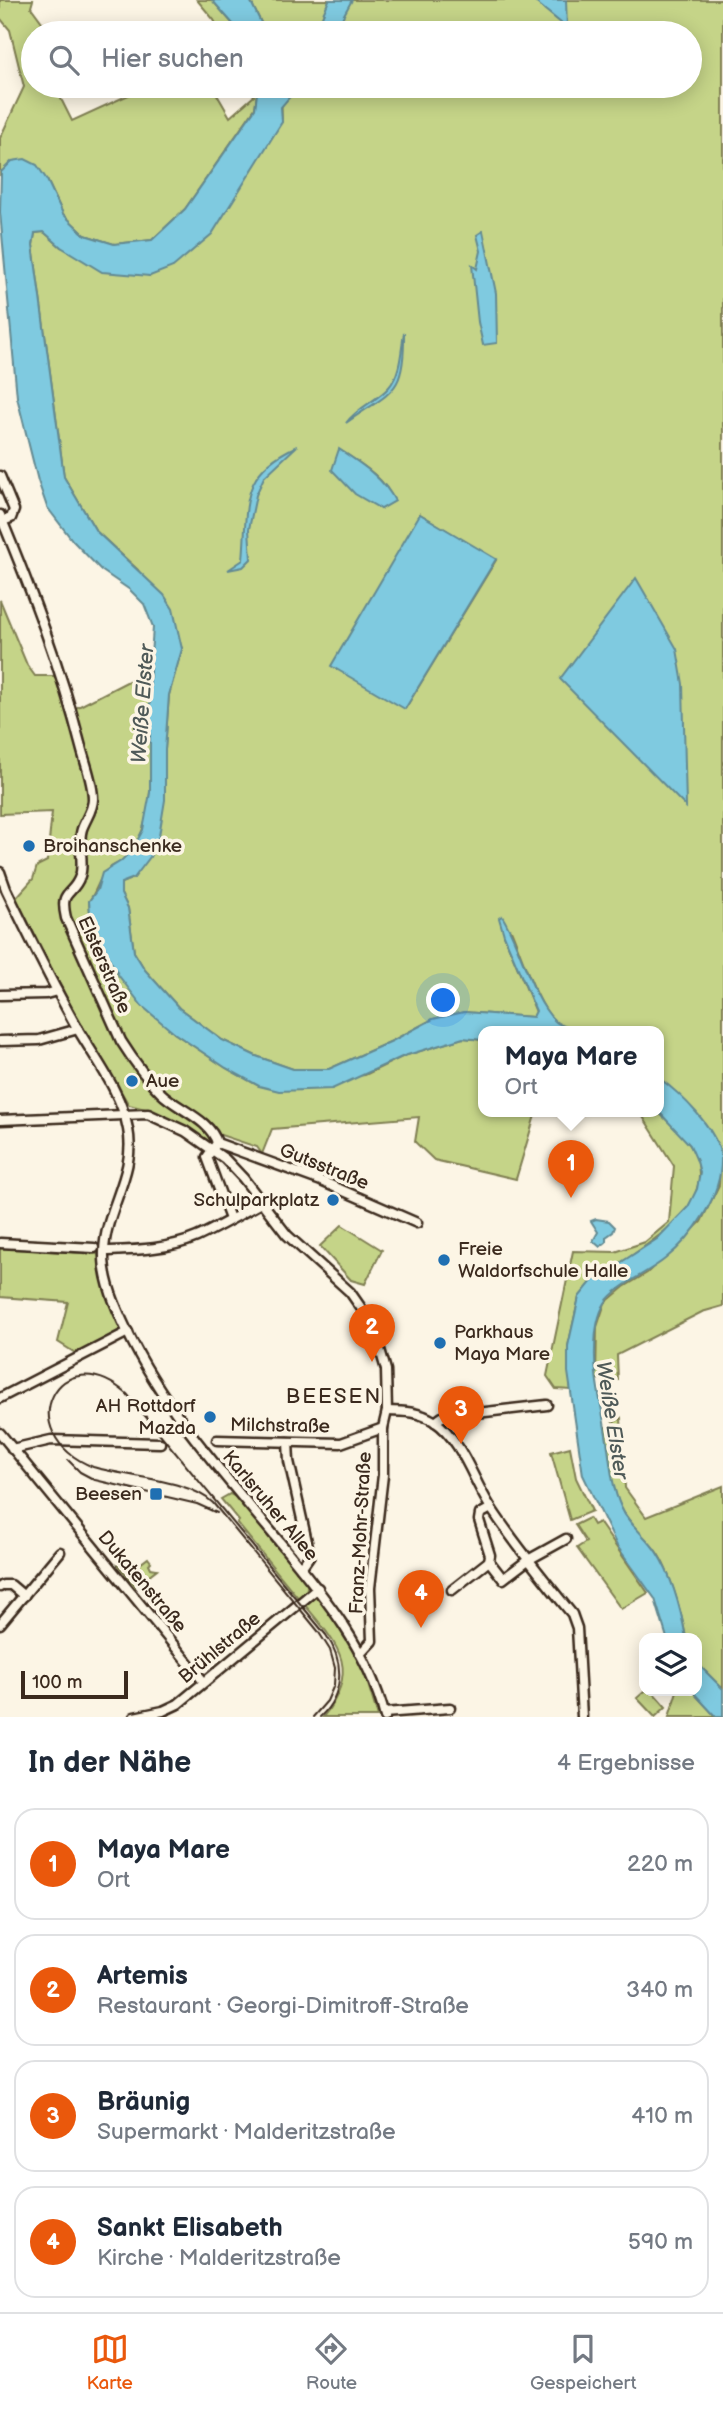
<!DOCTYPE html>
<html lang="de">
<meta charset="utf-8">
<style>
body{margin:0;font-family:"Balsamiq Sans",sans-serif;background:#f2f2f3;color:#1f2937}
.controls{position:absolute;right:21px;bottom:21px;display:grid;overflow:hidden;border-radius:14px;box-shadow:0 4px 18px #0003}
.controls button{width:63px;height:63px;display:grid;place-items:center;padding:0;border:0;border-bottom:2px solid #e0e1e3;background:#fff;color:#1f2937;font:35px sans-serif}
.scale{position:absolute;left:21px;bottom:18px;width:107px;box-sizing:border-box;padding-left:7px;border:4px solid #3b2a1e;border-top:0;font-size:19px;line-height:24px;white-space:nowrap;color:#3b2a1e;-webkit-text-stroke:5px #fcf5e5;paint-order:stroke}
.you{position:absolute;left:444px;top:1001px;width:24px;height:24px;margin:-18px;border:5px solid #fff;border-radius:50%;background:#1a73e8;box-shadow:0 0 0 10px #1a73e833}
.badge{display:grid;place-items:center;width:46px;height:46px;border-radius:50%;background:#ea580c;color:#fff;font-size:23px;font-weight:700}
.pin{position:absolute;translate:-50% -58px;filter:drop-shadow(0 2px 4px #0008)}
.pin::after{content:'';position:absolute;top:37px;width:24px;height:21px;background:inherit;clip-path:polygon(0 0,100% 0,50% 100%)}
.popup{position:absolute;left:478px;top:1026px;width:186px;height:91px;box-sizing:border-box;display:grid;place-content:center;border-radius:14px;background:#fff;filter:drop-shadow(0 2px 5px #0005);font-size:23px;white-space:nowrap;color:#747a83}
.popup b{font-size:26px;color:#1f2937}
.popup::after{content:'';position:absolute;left:50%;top:100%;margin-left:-14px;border:14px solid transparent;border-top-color:#fff}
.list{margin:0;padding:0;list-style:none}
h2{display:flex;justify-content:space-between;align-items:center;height:91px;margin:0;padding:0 28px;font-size:30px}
h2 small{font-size:23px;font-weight:400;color:#747a83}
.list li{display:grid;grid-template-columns:46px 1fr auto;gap:21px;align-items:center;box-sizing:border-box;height:112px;margin:0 14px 14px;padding:0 14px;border:2px solid #e0e1e3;border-radius:21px}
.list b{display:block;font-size:26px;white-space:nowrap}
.list p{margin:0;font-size:23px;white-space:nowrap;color:#747a83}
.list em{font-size:23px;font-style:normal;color:#747a83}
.icon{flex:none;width:38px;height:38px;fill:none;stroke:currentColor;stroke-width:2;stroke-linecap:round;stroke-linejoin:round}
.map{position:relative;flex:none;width:723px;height:1717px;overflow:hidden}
.search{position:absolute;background:#fff;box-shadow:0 4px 18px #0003;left:21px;right:21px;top:21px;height:77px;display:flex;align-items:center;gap:18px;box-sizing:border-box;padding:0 24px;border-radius:38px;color:#747a83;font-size:26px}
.sheet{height:595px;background:#fff}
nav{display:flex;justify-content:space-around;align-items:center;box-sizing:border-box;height:98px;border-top:2px solid #e0e1e3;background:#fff;font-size:19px;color:#747a83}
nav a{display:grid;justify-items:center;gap:4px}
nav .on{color:#ea580c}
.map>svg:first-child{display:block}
.green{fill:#c5d488;stroke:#807f53;stroke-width:2;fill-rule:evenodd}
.water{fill:#7fcae0;stroke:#648a92;stroke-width:2}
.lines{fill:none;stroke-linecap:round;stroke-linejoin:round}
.minor-casing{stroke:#3b2a1e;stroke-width:13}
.minor{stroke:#fcf5e5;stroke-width:8}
.tram{stroke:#3b2a1e;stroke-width:2}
.poi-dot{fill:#1f6fb2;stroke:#fcf5e5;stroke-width:2.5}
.labels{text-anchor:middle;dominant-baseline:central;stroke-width:7;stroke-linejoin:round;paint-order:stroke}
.poi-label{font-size:19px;fill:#3b2a1e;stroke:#fcf5e5;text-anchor:start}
.street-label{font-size:19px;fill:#3b2a1e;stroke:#fcf5e5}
.water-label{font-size:21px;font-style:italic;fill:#4f5a58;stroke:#fcf5e5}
.neighbourhood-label{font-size:21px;letter-spacing:2px;fill:#3b2a1e;stroke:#fcf5e5}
</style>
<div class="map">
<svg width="723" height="1717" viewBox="0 0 723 1717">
<rect width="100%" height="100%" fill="#fcf5e5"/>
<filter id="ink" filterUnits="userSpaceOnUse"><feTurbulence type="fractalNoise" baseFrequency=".0143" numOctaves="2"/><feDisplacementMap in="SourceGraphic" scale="14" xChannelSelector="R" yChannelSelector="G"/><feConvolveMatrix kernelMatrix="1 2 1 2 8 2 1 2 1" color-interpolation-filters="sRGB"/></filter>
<g filter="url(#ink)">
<g class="green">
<path d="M0,0H33L31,7L50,33H33V86H60L61,99L72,121L148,86H212L230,117L254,96L249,86H258L255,108L185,209L152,240L114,244L85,235L63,214L47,180L1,172L0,176V138L24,87L10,30L0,18Z"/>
<path d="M197,0H212L241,33H221L214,20Z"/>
<path d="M250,0H723V1306L702,1312L617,1355L618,1380L596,1379L597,1327L605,1303L624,1287L647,1273L701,1222L719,1185L721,1157L697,1114L659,1078L658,1032C634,1032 576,1037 557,1023C538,1009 521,953 511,930L504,935L536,1012L533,1017L464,1012L433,1019L392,1041L329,1069H293L256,1056L222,1040L179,1008L145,970L134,952L128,908L121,894V883L134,878L137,872L165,750L169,695L182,648L138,570L96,531L64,477L33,245L35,233L44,232L61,247L150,276L282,122L281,86H690V33H266ZM340,450C361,464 384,477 394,501L381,509ZM420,514L496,560L405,709Z"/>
<path d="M0,600L27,665L35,676H54L59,688L76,708L150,670C150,712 157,793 142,831C138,842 130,855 121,861C116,865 111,866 107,870C98,879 97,891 89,901L90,913L99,938L119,976L174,1033L226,1068L259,1086L365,1075L404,1056L463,1038L483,1040L484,1112H536L516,1179L434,1160L415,1142L419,1117L272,1129L262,1154L257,1147L221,1135L210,1142L154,1111L129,1105L74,1012L16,898L33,879L37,866L47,861L52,812L0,814Z"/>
<path d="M640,1112H658C676,1128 699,1147 699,1173C700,1212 657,1237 630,1257C613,1270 596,1284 579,1297L568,1346L571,1390L556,1389L547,1376L573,1251L615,1252L645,1242L669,1222L674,1166Z"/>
<path d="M342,1225L382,1250L365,1284L351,1280L320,1246Z"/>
<path d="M0,1248L98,1254C102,1281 111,1304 123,1328L77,1354L58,1342L68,1302L0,1297Z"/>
<path d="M621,1418L625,1488L646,1517L723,1486V1689L697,1663V1638H686C682,1615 670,1570 656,1551C645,1536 630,1526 621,1508C610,1485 609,1454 605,1428Z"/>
<path d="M570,1447L576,1478L592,1511L570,1520L551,1452Z"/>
<path d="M230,1494L238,1498L307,1581C309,1588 305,1594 299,1599L237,1523L239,1521L221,1499Z"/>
<path d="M589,1518L593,1525L599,1522L648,1593L621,1609L577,1548L586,1542L575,1525Z"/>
<path d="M148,1558L151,1562L149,1564L151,1568L157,1569L135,1586L117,1564L127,1574L131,1571L135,1575L139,1571L136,1567Z"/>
<path d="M318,1597L325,1603L355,1651L364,1671L378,1717H323C362,1668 337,1644 304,1604L309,1599Z"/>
<path d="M645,1691H652L666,1707L655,1717L637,1698Z"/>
<path d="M677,1691H692L716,1717H669Z"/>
</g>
<g class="water">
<path d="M212,0H250L266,33H241Z"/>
<path d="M329,0H352L334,33H315Z"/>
<path d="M533,0H566L567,28Z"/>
<path d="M258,86H281L282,92L286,86H299L281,107L282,122L212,234L173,267L150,276L102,272L61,247L44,232L35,233L33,245L64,477L96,531L164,595L173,609L182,649L169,695L165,750V800L159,836L150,857L134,878L121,883V894L128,908L134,952L145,970L179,1008L222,1040L256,1056L293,1069H329L392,1041L433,1019L464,1012L533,1017L536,1011L504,935L499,918L502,916C521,946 531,998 555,1021C561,1027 573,1028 581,1032H484L483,1040L463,1038L404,1056L332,1089L279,1091L259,1086L226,1068L174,1033L142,1006L119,976L108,956L90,913L89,901L97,890L102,873L121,861L132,850L143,830L150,793V670L153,627L144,604L130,590L101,570L73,541L47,507L38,481L17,397L0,212L1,172L12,161L25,159L37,165L47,180L63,214L85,235L114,244L152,240L185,209L255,109Z"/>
<path d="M483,231L496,293L497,343L483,345L478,322L472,265L477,269L481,251L477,235Z"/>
<path d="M404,333C405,395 392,390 346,423C359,406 377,401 389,387C401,373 401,350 404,333Z"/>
<path d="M297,446L264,477L256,495L249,529L251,559L243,567L228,570L243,560C248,505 238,473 297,446Z"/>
<path d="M339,449C361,464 383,477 395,501L381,509L355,494L332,470Z"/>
<path d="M420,514L496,559L405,709L331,666Z"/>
<path d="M636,578L677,649L683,684L686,807L560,679Z"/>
<path d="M659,1078C681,1094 716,1128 721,1156C723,1195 693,1237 665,1259C648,1273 616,1286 605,1303C597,1316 595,1335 595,1350C594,1377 601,1402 605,1429C610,1454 610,1483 621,1507C629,1526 647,1536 657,1553C673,1578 681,1610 686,1638H667L655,1599L617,1546L583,1475L568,1372V1346L579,1297L592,1281L657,1239L688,1207L697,1189L700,1173L697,1161L690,1145L659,1112Z"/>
<path d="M596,1219L609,1221L615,1227L613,1232L606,1237V1242L600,1247L593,1241L598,1232L591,1221Z"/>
<path d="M697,1663L723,1689V1717H716L692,1691H697Z"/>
</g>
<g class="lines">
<g class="minor-casing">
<g id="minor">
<path d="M0,476L14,510L11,518L0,522"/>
<path d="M0,515C31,590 61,668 81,747C85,763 93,782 93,799C93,810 86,818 82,829C77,844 85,861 80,876C73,897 59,888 66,918L121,1041C133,1060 145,1077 161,1093C177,1109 211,1120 217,1143L207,1157L230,1219"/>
<path d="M0,872L6,889C28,935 51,981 76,1026C95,1059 121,1091 128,1129C137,1173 105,1209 104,1252C103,1280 116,1308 128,1333C164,1408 220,1470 273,1534C319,1590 367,1645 385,1717"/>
<path d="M0,995L46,994L57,991"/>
<path d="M0,1041L39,1040L78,1029"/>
<path d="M0,1120L148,1114L185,1131L225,1159L243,1178L287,1235L350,1292L373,1325L386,1370L387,1411L383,1428V1475L370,1588L372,1641L361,1653"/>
<path d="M217,1143L321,1181L417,1223"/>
<path d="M0,1243L94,1248"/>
<path d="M109,1251C139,1250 169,1249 197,1237C219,1227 240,1214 261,1203"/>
<path d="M0,1398L128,1332"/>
<path d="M387,1411C405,1411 419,1412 434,1421C463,1440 474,1484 493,1511C517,1547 545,1581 572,1614L577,1628L582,1717"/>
<path d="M435,1422L442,1417L547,1405"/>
<path d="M0,1433L204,1682"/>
<path d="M217,1440L341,1443L383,1428"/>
<path d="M288,1442L289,1461L310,1555L301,1568"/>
<path d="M12,1449L51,1440L160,1443"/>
<path d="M491,1508L480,1514L479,1520L490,1555L489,1561L503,1579L528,1560L566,1539"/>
<path d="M0,1587L3,1585H11L24,1596"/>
<path d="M452,1590L489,1561"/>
<path d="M0,1624L60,1552"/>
<path d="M384,1713L450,1708"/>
<path d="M134,1717L163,1711L178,1704L318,1588"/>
</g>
</g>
<use href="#minor" class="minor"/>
<g class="tram">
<path d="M68,1460L80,1472L95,1480L197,1504L217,1513"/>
<path d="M313,1717L327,1701L334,1685L335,1668L330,1650L318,1631L213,1503C188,1479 127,1477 93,1467C9,1433 59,1335 127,1394L326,1635C345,1662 344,1694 320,1717"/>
</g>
</g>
</g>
<g class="poi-dot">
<circle cx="29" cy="846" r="7"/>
<circle cx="132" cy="1081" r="7"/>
<circle cx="333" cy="1200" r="7"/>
<circle cx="444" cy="1260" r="7"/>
<circle cx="440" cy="1343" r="7"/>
<circle cx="210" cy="1417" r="7"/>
<rect x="149" y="1487" width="14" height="14" rx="3.5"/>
</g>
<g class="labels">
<g class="poi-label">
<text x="43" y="846">Broihanschenke</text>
<text x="146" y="1081">Aue</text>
<text x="319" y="1200" text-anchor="end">Schulparkplatz</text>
<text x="458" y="1249">Freie<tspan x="458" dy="22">Waldorfschule Halle</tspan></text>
<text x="454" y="1332">Parkhaus<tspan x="454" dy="22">Maya Mare</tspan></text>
<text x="196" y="1406" text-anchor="end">AH Rottdorf<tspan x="196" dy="22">Mazda</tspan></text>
<text x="142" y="1494" text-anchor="end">Beesen</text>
</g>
<g class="street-label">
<text transform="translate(104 965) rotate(66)">Elsterstraße</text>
<text transform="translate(324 1167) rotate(22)">Gutsstraße</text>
<text transform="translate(280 1426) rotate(1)">Milchstraße</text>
<text transform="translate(270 1506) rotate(50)">Karlsruher Allee</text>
<text transform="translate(361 1533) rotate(-87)">Franz-Mohr-Straße</text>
<text transform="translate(142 1582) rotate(50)">Dukatenstraße</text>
<text transform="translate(220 1648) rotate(-40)">Brühlstraße</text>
</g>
<g class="water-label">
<text transform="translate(143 704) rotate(-86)">Weiße Elster</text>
<text transform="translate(612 1420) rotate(81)">Weiße Elster</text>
</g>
<g class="neighbourhood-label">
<text x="334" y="1396">BEESEN</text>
</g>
</g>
</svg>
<div class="controls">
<button><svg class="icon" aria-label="layers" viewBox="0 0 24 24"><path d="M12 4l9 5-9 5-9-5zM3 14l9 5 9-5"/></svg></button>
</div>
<div class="scale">100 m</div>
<div class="you"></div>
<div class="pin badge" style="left:571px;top:1198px">1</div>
<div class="popup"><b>Maya Mare</b>Ort</div>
<div class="pin badge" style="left:372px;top:1362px">2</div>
<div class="pin badge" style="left:461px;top:1444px">3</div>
<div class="pin badge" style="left:421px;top:1628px">4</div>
<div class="search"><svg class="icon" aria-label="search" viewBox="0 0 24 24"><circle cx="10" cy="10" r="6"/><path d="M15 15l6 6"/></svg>Hier suchen</div>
</div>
<section class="sheet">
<h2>In der Nähe<small>4 Ergebnisse</small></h2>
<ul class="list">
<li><span class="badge">1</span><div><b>Maya Mare</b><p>Ort</p></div><em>220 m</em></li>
<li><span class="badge">2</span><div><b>Artemis</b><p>Restaurant · Georgi-Dimitroff-Straße</p></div><em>340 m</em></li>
<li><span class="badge">3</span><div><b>Bräunig</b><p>Supermarkt · Malderitzstraße</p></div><em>410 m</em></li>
<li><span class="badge">4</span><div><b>Sankt Elisabeth</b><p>Kirche · Malderitzstraße</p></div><em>590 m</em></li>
</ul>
</section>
<nav>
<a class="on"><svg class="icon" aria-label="map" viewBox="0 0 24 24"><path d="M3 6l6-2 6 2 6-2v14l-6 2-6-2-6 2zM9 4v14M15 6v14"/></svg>Karte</a>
<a><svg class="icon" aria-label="directions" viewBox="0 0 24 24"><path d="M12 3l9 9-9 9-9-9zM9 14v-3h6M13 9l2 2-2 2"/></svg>Route</a>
<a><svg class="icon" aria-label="saved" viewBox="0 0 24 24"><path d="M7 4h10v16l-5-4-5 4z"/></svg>Gespeichert</a>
</nav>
